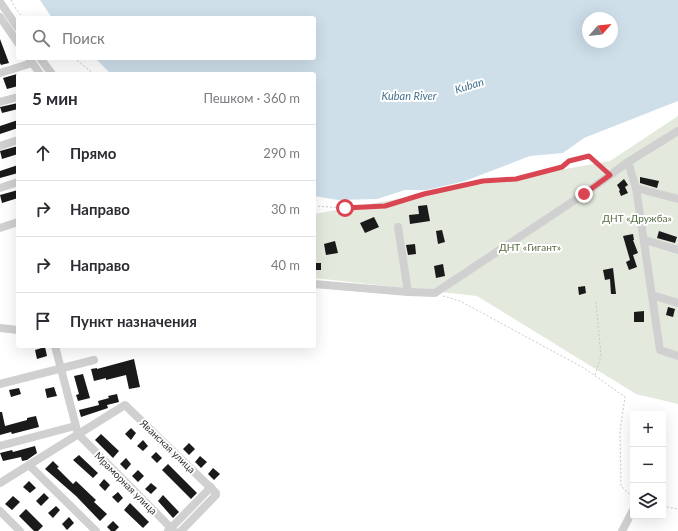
<!DOCTYPE html>
<html lang="ru">
<meta charset="utf-8">
<style>
body{margin:0;font-family:Lato,sans-serif;background:#f7f7f7;color:#2b2b33}
.controls{position:absolute;right:12px;bottom:12px;display:grid;overflow:hidden;border-radius:4px;box-shadow:0 4px 16px #0002}
.controls button{width:36px;height:36px;display:grid;place-items:center;padding:0;border:0;border-bottom:1px solid #e1e1e2;background:#fff;color:#2b2b33;font:20px sans-serif}
.compass{position:absolute;left:582px;top:12px;width:36px;height:36px;border-radius:50%;background:#fff;box-shadow:0 4px 16px #0002;rotate:63deg}
.stop{position:absolute;width:12px;height:12px;margin:-9px;border:3px solid #d94651;border-radius:50%;background:#fff}
.stop.end{background:#d94651;border-color:#fff;box-shadow:0 1px 4px #0008}
.list{margin:0;padding:0;list-style:none}
h2{display:flex;justify-content:space-between;align-items:center;height:52px;margin:0;padding:0 16px;font-size:17px}
h2 small{font-size:13px;font-weight:400;color:#7c7c81}
.list li{display:grid;grid-template-columns:26px 1fr auto;gap:12px;align-items:center;box-sizing:border-box;height:56px;padding:0 16px;border-top:1px solid #e1e1e2}
.list b{display:block;font-size:15px;white-space:nowrap}
.list em{font-size:13px;font-style:normal;color:#7c7c81}
.icon{flex:none;width:22px;height:22px;fill:none;stroke:currentColor;stroke-width:2;stroke-linecap:round;stroke-linejoin:round}
.map{position:relative;flex:none;width:678px;height:531px;overflow:hidden}
.search{position:absolute;background:#fff;box-shadow:0 4px 16px #0002;left:16px;top:16px;width:300px;height:44px;display:flex;align-items:center;gap:10px;box-sizing:border-box;padding:0 14px;border-radius:4px;color:#7c7c81;font-size:15px}
.panel{position:absolute;background:#fff;box-shadow:0 4px 16px #0002;left:16px;top:72px;width:300px;height:276px;border-radius:4px}
.map>svg:first-child{display:block}
.green{fill:#e3e9dd}
.water{fill:#cedfea;fill-rule:evenodd}
.building{fill:#1a1a1a}
.lines{fill:none;stroke-linecap:round;stroke-linejoin:round}
.path{stroke:#cacaca;stroke-width:1;stroke-dasharray:2 2;stroke-linecap:butt}
.minor{stroke:#d0d0d0;stroke-width:8}
.route{stroke:#d94651;stroke-width:5}
.labels{text-anchor:middle;dominant-baseline:central;stroke-width:4;stroke-linejoin:round;paint-order:stroke}
.park-label{font-size:10px;fill:#566c43;stroke:#fff}
.street-label{font-size:10px;fill:#333;stroke:#fff}
.water-label{font-size:11px;font-style:italic;fill:#467390;stroke:#fff}
</style>
<div class="map">
<svg width="678" height="531" viewBox="0 0 678 531">
<rect width="100%" height="100%" fill="#fff"/>
<path class="green" d="M678,116V404L636,394L477,296L314,278V214L610,161Z"/>
<path class="water" d="M40,0H678V101L584,138L563,153L530,156L465,181L427,190H405L377,199L338,200L314,196V74H111L95,58H314V18H52ZM588,18H612V42H588Z"/>
<g class="building">
<path d="M0,39L9,63L1,65L0,63Z"/>
<path d="M17,74L18,86L7,89L3,78Z"/>
<path d="M18,103V109L2,113L0,107Z"/>
<path d="M18,120V128L0,134V126Z"/>
<path d="M18,146V154L2,159L0,151Z"/>
<path d="M18,165V173L0,178V171Z"/>
<path d="M640,177L659,181L657,188L640,183Z"/>
<path d="M624,179L628,185L625,187L628,193L621,196L619,191L620,190L617,185Z"/>
<path d="M18,190V198L2,203L0,195Z"/>
<path d="M427,205L430,221L410,224L409,215L419,214L418,206Z"/>
<path d="M635,216L636,223L629,225L628,217Z"/>
<path d="M374,217L379,227L365,233L360,223Z"/>
<path d="M442,230L445,242L438,244L436,231Z"/>
<path d="M659,231L677,237L675,243L657,238Z"/>
<path d="M633,234L634,240H633L638,253L633,255L637,267L629,270L626,262L630,260L623,236Z"/>
<path d="M335,241L338,253L326,255L324,244Z"/>
<path d="M415,244L416,254L408,255L406,245Z"/>
<rect x="314" y="263" width="7" height="7"/>
<path d="M443,264L445,276L436,278L434,266Z"/>
<path d="M613,268L616,294H611L610,279L605,280L603,270Z"/>
<path d="M585,286L586,293L579,295L578,287Z"/>
<path d="M668,307L675,309L673,317L666,315Z"/>
<path d="M644,311V322H634V312Z"/>
<path d="M45,347L47,356L37,359L35,350Z"/>
<path d="M134,359L140,387L129,389L126,375L106,380V378L94,381L91,369L97,368V369Z"/>
<path d="M83,374L90,398L78,401L76,395L79,394L74,376Z"/>
<path d="M54,387L57,396L47,398L45,389Z"/>
<path d="M19,388L21,394L11,397L9,390Z"/>
<path d="M117,394L119,402L107,405L108,408L81,417L79,410L99,405L98,401L109,398L108,396Z"/>
<path d="M0,412H2L5,426L27,420V418L36,416L39,427L12,434L11,432L0,435Z"/>
<path d="M131,428L136,433L131,440L125,434Z"/>
<path d="M101,434L119,451L113,458L95,440Z"/>
<path d="M143,440L148,446L143,451L137,446Z"/>
<path d="M189,443L195,449L189,455L183,449Z"/>
<path d="M35,446L37,453L27,460L22,461L21,457L3,461L0,453L12,450L13,452Z"/>
<path d="M156,452L162,458L157,463L151,457Z"/>
<path d="M79,455L98,473L93,478L73,460Z"/>
<path d="M200,456L207,462L201,468L195,462Z"/>
<path d="M126,458L131,464L126,470L120,464Z"/>
<path d="M53,461L59,467L57,468L73,484L76,481L96,500L94,502L107,514L100,521L76,496L45,469Z"/>
<path d="M168,464L197,493L191,499L162,470Z"/>
<path d="M213,468L220,474L214,480L208,474Z"/>
<path d="M138,470L144,476L138,482L132,476Z"/>
<path d="M104,479L110,485L105,491L99,485Z"/>
<path d="M29,481L36,488L30,493L23,487Z"/>
<path d="M151,483L157,488L151,494L145,489Z"/>
<path d="M118,492L123,498L118,503L112,497Z"/>
<path d="M44,493L49,498L41,506L36,501Z"/>
<path d="M163,495L179,512L173,518L158,501Z"/>
<path d="M13,496L20,502L12,510L5,504Z"/>
<path d="M130,503L149,522L143,528L124,510Z"/>
<path d="M56,506L60,510L53,518L48,513Z"/>
<path d="M26,509L43,526L38,531H34L19,516Z"/>
<path d="M69,517L74,523L67,530L62,524Z"/>
<path d="M113,521L119,527L115,531H111L107,527Z"/>
</g>
<g class="lines">
<g class="path">
<path d="M11,0L16,9L23,18"/>
<path d="M74,58L94,74"/>
<path d="M314,206L345,208L385,206L424,194L483,181L516,179L562,167L569,161L589,156L605,170"/>
<path d="M443,296L460,301L584,368L625,397L620,431L621,486L628,493L633,496"/>
<path d="M595,375L601,356L596,302"/>
<path d="M663,506L678,509"/>
</g>
<g class="minor">
<path d="M0,2L18,28"/>
<path d="M0,17L18,43"/>
<path d="M29,58L40,74"/>
<path d="M40,58L52,74"/>
<path d="M0,73L32,63"/>
<path d="M0,102L18,97"/>
<path d="M0,146L18,140"/>
<path d="M628,162L636,188L660,350L678,356"/>
<path d="M0,188L18,182"/>
<path d="M636,188L678,199"/>
<path d="M398,227L408,292"/>
<path d="M0,228L18,222"/>
<path d="M645,240L678,250"/>
<path d="M314,284L408,292L435,293L584,194L628,162L678,131"/>
<path d="M652,295L678,303"/>
<path d="M0,328L18,330"/>
<path d="M55,346L78,434L174,531"/>
<path d="M0,384L94,360"/>
<path d="M0,446L75,426"/>
<path d="M29,465L96,531"/>
<path d="M0,483L125,405L216,493V495L181,531"/>
<path d="M0,511L20,531"/>
<path d="M168,531L211,487"/>
<path d="M622,531L633,510"/>
</g>
</g>
<g class="lines">
<path class="route" d="M345,208L385,206L424,194L483,181L516,179L562,167L569,161L589,156L610,175L584,194"/>
</g>
<g class="labels">
<g class="park-label">
<text x="637" y="218">ДНТ «Дружба»</text>
<text x="530" y="247">ДНТ «Гигант»</text>
</g>
<g class="street-label">
<text transform="translate(168 446) rotate(44)">Яванская улица</text>
<text transform="translate(126 483) rotate(45)">Мраморная улица</text>
</g>
<g class="water-label">
<text transform="translate(469 85) rotate(-17)">Kuban</text>
<text x="409" y="95">Kuban River</text>
</g>
</g>
</svg>
<div class="controls">
<button>+</button>
<button>−</button>
<button><svg class="icon" aria-label="layers" viewBox="0 0 24 24"><path d="M12 4l9 5-9 5-9-5zM3 14l9 5 9-5"/></svg></button>
</div>
<svg class="compass" viewBox="-18 -18 36 36"><path d="M0-13l5 13h-10z" fill="#e53935"/><path d="M0 13l5-13h-10z" fill="#7c7c81"/></svg>
<div class="stop" style="left:345px;top:208px"></div>
<div class="stop end" style="left:584px;top:194px"></div>
<div class="search"><svg class="icon" aria-label="search" viewBox="0 0 24 24"><circle cx="10" cy="10" r="6"/><path d="M15 15l6 6"/></svg>Поиск</div>
<section class="panel">
<h2>5 мин<small>Пешком · 360 m</small></h2>
<ul class="list">
<li><svg class="icon" aria-label="ahead" viewBox="0 0 24 24"><path d="M12 20V5M6 11l6-6 6 6"/></svg><div><b>Прямо</b></div><em>290 m</em></li>
<li><svg class="icon" aria-label="right" viewBox="0 0 24 24"><path d="M7 20v-9h11M14 6l5 5-5 5"/></svg><div><b>Направо</b></div><em>30 m</em></li>
<li><svg class="icon" aria-label="right" viewBox="0 0 24 24"><path d="M7 20v-9h11M14 6l5 5-5 5"/></svg><div><b>Направо</b></div><em>40 m</em></li>
<li><svg class="icon" aria-label="arrive" viewBox="0 0 24 24"><path d="M6 21V4h12l-3 4 3 4H6"/></svg><div><b>Пункт назначения</b></div></li>
</ul>
</section>
</div>
